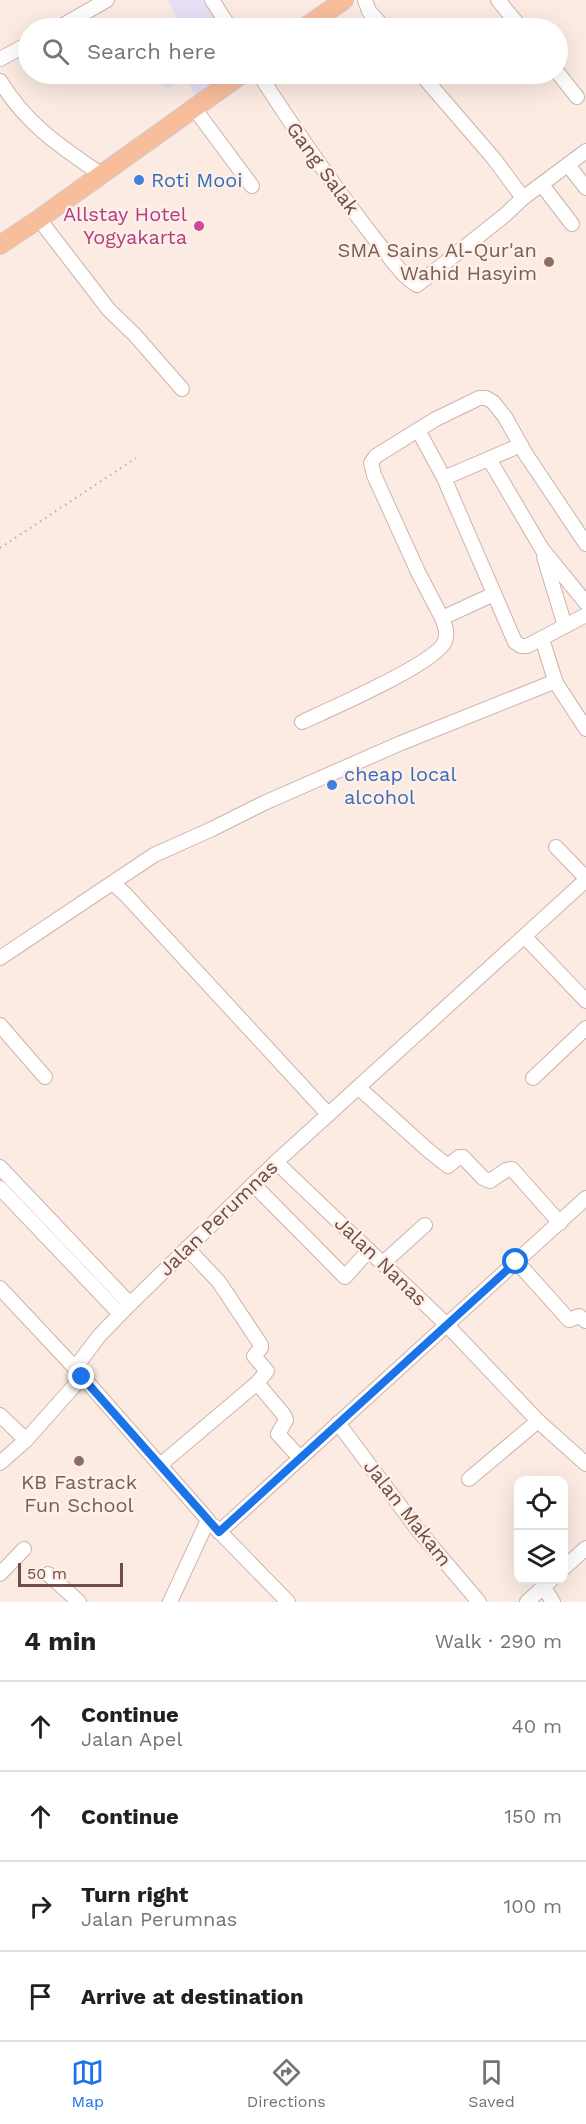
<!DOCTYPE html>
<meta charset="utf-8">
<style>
body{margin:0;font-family:"Work Sans",sans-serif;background:#f2f2f2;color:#202124}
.controls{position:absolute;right:18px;bottom:18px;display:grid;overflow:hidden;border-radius:12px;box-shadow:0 6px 24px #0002}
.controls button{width:54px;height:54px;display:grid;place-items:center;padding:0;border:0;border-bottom:2px solid #e0e0e0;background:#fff;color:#202124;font:30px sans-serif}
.scale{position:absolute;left:18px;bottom:15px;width:105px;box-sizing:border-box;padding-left:6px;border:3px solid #714d49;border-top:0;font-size:16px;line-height:21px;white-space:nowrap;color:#714d49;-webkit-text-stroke:4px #feefe7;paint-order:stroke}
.stop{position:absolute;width:18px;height:18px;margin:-14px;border:4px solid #1a73e8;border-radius:50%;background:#fff}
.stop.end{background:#1a73e8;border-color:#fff;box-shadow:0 2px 6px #0008}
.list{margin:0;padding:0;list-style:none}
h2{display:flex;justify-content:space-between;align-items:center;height:78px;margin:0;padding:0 24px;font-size:26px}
h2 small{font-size:20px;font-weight:400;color:#757577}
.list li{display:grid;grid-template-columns:39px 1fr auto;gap:18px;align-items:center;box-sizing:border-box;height:90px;padding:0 24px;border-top:2px solid #e0e0e0}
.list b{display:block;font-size:22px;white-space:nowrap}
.list p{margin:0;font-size:20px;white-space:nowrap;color:#757577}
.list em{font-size:20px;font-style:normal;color:#757577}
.icon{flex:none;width:33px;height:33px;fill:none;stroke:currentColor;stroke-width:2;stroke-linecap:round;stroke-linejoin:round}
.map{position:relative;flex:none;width:586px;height:1602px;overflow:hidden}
.search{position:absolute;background:#fff;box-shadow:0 6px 24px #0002;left:18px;right:18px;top:18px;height:66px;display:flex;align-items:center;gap:15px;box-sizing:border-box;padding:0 21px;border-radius:33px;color:#757577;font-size:22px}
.sheet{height:438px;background:#fff}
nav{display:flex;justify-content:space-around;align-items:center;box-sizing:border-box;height:84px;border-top:2px solid #e0e0e0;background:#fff;font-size:16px;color:#757577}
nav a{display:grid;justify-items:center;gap:3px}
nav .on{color:#1a73e8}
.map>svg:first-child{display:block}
.education{fill:#e8dff7}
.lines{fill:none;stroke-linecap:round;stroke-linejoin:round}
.minor-casing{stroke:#ceb2ac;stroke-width:16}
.major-casing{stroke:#d4cac8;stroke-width:20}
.path{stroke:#d4a59e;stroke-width:2;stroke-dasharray:1.5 4.5;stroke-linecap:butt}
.minor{stroke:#fff;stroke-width:14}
.major{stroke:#f8be9c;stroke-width:18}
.route{stroke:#1a73e8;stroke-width:8}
.shop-dot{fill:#3f7fe0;stroke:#feefe7;stroke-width:2}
.hotel-dot{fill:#d1479c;stroke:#feefe7;stroke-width:2}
.education-dot{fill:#8d6e63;stroke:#feefe7;stroke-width:2}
.labels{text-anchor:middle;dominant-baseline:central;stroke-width:5;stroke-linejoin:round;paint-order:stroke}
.street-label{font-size:20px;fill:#714d49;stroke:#feefe7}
.shop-label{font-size:20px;fill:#366cbe;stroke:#feefe7;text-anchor:start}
.hotel-label{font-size:20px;fill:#b23c85;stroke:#feefe7;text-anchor:end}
.education-label{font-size:20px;fill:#785e54;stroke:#feefe7;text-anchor:end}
</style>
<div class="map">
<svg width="586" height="1602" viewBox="0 0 586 1602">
<rect width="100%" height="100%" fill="#fbebe2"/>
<g class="education">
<path d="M168,0H211L228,28H181Z"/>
<path d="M157,74H236L196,97L185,78L166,89Z"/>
</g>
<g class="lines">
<g class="minor-casing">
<g id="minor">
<path d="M212,0L230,28"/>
<path d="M365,0L369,11L384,28"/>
<path d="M498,0L521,28"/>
<path d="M58,28L107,0"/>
<path d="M0,59L28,44"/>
<path d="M558,73L577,97"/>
<path d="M259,74C297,133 338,192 382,248C392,260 403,277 417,285L505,215L523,198L586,151"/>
<path d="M421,74L495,160L523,198"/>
<path d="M0,81C27,125 60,146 102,175"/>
<path d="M194,108L252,186"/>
<path d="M568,165L586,188"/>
<path d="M542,185L572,224"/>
<path d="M39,219L109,310L135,335L182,389"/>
<path d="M418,430L444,478"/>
<path d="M521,445L444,478L515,642L521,646H527L586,615"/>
<path d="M489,459L542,549L586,603"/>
<path d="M544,557L565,626"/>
<path d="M494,594L442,618L418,572L374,475L371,463L376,456L434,420L479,398H486L493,402L505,417L525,453L586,544"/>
<path d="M542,639L556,683L586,729"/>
<path d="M302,722C328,710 437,663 445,641C448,633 445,625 442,618"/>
<path d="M556,847L586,878"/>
<path d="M113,883L126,895L328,1114"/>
<path d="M525,937L586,1001"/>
<path d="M0,958L154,855L212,829L264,803L401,743L551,683H556"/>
<path d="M0,1025L45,1077"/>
<path d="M533,1078L586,1028"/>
<path d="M359,1088L429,1151L448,1166L459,1157H463L483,1178L490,1181L506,1170L512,1169L560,1223"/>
<path d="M276,1162L447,1325L538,1421L586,1464"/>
<path d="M0,1167L130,1304"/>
<path d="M253,1184L345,1277L369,1250"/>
<path d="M0,1188L120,1314"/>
<path d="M517,1262L569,1320L579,1316L586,1321"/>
<path d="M383,1263L425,1225"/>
<path d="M0,1288L75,1368"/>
<path d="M257,1383L284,1415L286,1420L278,1434L300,1458"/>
<path d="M0,1415L26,1440"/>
<path d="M338,1423L418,1530L479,1602"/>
<path d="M0,1463L26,1440L82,1377"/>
<path d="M160,1465L257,1383L267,1371L254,1356L261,1348V1345L219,1282L187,1248"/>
<path d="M469,1479L538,1421"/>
<path d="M214,1526L288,1602"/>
<path d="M219,1532L586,1198"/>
<path d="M564,1568L586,1548"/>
<path d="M0,1574L24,1549"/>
<path d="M48,1574L79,1602"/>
<path d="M543,1586L553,1602"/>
<path d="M170,1602L208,1520L75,1368L99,1336L130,1304L276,1162L586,880"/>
<path d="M527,1602L551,1580"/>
</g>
</g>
<g class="major-casing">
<g id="major">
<path d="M304,28L344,0"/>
<path d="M0,245L39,219L242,74"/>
</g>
</g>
<path class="path" d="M0,548L136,458"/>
<use href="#minor" class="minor"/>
<use href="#major" class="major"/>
</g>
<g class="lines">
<path class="route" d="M82,1377L219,1532L516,1262"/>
</g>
<g class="shop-dot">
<circle cx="139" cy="180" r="6"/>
<circle cx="332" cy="785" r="6"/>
</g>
<circle class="hotel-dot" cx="199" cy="226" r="6"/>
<g class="education-dot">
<circle cx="549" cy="262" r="6"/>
<circle cx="79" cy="1461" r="6"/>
</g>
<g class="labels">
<g class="street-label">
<text transform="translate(323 168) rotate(54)">Gang Salak</text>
<text transform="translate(218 1218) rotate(-44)">Jalan Perumnas</text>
<text transform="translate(381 1261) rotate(44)">Jalan Nanas</text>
<text transform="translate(408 1513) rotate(52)">Jalan Makam</text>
</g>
<g class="shop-label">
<text x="151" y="180">Roti Mooi</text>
<text x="344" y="774">cheap local<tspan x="344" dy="23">alcohol</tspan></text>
</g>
<g class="hotel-label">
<text x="187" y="214">Allstay Hotel<tspan x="187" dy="23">Yogyakarta</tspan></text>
</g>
<g class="education-label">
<text x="537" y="250">SMA Sains Al-Qur'an<tspan x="537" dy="23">Wahid Hasyim</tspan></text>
<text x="79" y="1482" text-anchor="middle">KB Fastrack<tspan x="79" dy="23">Fun School</tspan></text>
</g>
</g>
</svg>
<div class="controls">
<button><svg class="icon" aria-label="locate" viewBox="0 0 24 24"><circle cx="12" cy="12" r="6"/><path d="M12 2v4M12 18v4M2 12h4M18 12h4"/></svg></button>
<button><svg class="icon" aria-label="layers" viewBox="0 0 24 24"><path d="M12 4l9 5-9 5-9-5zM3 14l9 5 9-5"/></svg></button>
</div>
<div class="scale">50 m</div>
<div class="stop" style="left:516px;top:1262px"></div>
<div class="stop end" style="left:82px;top:1377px"></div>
<div class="search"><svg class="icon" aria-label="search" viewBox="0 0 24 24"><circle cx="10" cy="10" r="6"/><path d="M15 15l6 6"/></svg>Search here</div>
</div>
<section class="sheet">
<h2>4 min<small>Walk · 290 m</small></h2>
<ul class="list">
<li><svg class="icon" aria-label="ahead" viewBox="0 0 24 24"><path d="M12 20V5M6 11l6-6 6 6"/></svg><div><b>Continue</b><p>Jalan Apel</p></div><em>40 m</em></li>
<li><svg class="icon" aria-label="ahead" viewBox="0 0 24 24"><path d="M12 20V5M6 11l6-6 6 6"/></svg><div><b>Continue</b></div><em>150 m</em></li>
<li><svg class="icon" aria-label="right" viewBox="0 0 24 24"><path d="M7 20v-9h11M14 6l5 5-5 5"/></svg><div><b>Turn right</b><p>Jalan Perumnas</p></div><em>100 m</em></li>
<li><svg class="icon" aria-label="arrive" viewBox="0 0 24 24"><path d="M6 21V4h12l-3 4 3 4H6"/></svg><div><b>Arrive at destination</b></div></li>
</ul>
</section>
<nav>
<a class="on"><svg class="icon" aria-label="map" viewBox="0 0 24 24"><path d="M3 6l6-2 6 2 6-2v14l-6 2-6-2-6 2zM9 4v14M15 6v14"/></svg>Map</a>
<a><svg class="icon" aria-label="directions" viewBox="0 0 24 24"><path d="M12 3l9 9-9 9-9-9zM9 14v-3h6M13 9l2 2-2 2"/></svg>Directions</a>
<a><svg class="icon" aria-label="saved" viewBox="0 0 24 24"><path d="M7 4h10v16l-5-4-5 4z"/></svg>Saved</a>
</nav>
